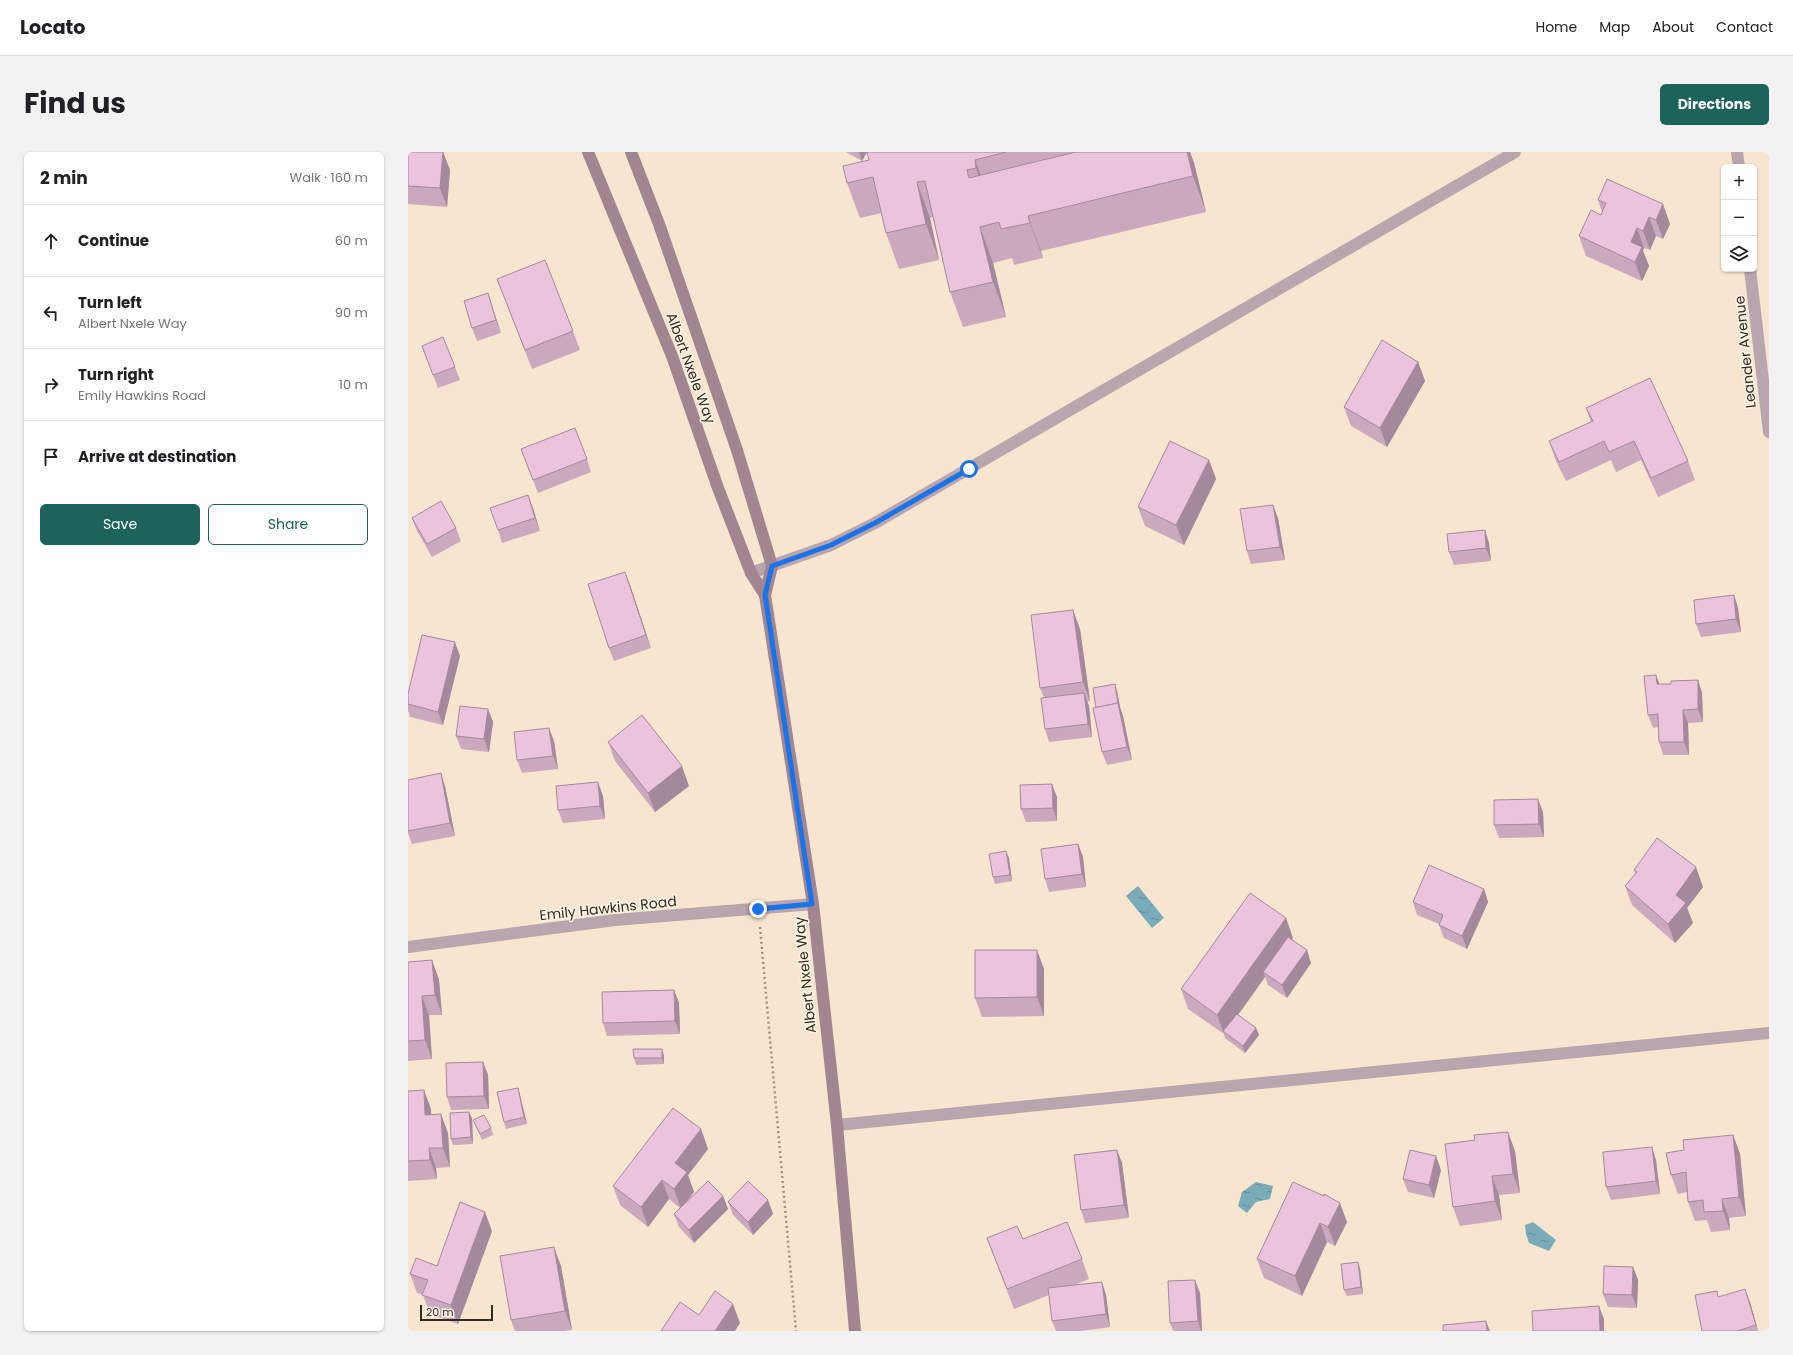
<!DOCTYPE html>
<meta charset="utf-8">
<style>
body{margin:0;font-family:Poppins,sans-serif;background:#f2f2f2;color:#202124}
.controls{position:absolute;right:12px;top:12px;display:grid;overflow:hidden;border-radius:6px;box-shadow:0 1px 3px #0004}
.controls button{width:36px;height:36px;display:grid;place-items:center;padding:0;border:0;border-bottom:1px solid #e0e0e0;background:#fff;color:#202124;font:20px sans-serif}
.scale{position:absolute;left:12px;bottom:10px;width:73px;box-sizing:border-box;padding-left:4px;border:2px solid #302a21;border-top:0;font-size:11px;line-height:14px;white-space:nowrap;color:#302a21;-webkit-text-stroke:3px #fef4e6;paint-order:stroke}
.stop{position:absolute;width:12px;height:12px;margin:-9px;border:3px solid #1a73e8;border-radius:50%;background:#fff}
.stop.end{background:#1a73e8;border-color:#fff;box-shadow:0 1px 4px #0008}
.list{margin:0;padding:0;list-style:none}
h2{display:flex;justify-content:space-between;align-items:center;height:52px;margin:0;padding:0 16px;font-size:17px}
h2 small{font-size:13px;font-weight:400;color:#757577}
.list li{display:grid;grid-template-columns:26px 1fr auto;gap:12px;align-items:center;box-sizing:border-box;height:72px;padding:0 16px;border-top:1px solid #e0e0e0}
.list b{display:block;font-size:15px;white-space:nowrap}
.list p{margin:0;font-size:13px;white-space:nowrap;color:#757577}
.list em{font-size:13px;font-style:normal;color:#757577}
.actions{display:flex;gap:8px;padding:12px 16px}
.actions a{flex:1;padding:9px 0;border:1px solid #1c6459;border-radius:6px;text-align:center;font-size:14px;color:#1c6459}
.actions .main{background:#1c6459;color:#fff}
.icon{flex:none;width:22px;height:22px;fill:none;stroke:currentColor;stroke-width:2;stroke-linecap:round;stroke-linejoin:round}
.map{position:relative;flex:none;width:1361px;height:1179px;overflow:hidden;border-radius:6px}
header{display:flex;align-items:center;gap:24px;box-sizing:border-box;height:56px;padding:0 20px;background:#fff;border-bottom:1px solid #e0e0e0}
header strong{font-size:19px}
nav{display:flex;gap:22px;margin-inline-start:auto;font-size:14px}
.intro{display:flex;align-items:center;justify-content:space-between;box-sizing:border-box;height:96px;padding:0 24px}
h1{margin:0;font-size:28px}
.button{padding:10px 18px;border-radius:6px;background:#1c6459;color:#fff;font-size:14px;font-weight:700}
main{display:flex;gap:24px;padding:0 24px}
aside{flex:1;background:#fff;border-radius:6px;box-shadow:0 1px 3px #0004}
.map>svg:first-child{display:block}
.water{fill:url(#water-ripples)}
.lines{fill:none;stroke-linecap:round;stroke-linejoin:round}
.path{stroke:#9e9181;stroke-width:2.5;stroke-dasharray:2 3;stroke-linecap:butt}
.street{stroke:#b9a5ad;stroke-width:12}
.secondary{stroke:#a18591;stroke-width:12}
.wall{fill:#caa8be}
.shaded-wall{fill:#a4889b}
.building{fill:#ebc3dd;stroke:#a4889b}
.route{stroke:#1a73e8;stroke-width:5}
.labels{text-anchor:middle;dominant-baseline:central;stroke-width:3;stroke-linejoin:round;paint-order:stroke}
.street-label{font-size:14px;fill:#302a21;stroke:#fef4e6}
</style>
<header>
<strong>Locato</strong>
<nav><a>Home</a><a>Map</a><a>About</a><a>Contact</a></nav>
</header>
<div class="intro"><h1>Find us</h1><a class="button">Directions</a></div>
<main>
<aside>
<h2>2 min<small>Walk · 160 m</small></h2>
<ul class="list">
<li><svg class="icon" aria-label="ahead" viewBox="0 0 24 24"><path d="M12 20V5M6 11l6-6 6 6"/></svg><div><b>Continue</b></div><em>60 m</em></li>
<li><svg class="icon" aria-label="left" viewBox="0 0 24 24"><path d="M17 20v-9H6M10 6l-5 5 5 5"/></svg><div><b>Turn left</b><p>Albert Nxele Way</p></div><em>90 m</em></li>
<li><svg class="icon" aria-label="right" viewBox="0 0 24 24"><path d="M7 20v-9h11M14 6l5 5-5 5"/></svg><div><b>Turn right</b><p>Emily Hawkins Road</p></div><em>10 m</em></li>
<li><svg class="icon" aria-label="arrive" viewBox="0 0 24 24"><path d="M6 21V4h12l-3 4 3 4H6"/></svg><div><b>Arrive at destination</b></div></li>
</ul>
<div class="actions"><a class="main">Save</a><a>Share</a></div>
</aside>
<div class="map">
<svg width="1361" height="1179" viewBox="0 0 1361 1179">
<defs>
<pattern id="water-ripples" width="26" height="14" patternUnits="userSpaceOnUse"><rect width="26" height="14" fill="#79abb8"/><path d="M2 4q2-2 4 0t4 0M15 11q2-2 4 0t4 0" fill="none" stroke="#648b95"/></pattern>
</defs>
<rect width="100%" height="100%" fill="#f7e5cf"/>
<g class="water">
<path d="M730,734L756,766L744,776L718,744Z"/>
<path d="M848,1030L865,1034L862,1047L848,1050L839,1061L830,1054L834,1040Z"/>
<path d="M1125,1070L1148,1088L1141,1099L1121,1091L1118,1082L1117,1073Z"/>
</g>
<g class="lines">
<path class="path" d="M352,775L388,1179"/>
<g class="street">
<path d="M1329,0L1331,15"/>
<path d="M1342,117L1361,280"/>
<path d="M343,421L423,393L467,371L1107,0"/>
<path d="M0,795L207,768L405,752"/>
<path d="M429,973L1361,881"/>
</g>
<g class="secondary">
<path d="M180,0L264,204L310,336L343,421L357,443"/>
<path d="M223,0L251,72L329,298L364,414L357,443L405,752L429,973L447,1179"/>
</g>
</g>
<g class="wall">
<path d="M0,0H35L42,18L39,55L0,52Z"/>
<path d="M438,0H459L454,9Z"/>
<path d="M459,0H782L786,11L798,60L633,99L635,106L606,113L604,106L585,111L598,165L555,175L542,140L525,65L522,66L531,108L491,117L478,81L474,61L452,66L439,31L461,8Z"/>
<path d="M1190,48L1262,72L1255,87L1248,84L1242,98L1236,96L1235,98L1241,114L1234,129L1178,104L1171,84L1193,63L1194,60Z"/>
<path d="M89,127L165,179L172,198L124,217Z"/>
<path d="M84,154L93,181L69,189L64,176Z"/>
<path d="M35,185L52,228L30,236L14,194Z"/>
<path d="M1010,210L1017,229L979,295L943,274L936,255Z"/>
<path d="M1178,256L1280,309L1287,328L1250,345L1233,308L1208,320L1203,308L1158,329L1148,309L1141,289L1183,270Z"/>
<path d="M113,297L179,307L183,320L130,341Z"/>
<path d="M801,308L808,327L776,393L737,374L730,355Z"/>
<path d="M120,343L132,379L94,391L90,378Z"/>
<path d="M4,366L48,376L53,389L24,405L9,379Z"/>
<path d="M870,366L877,408L843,412L839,399Z"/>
<path d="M1081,391L1083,409L1046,413L1041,400Z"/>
<path d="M222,433L243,496L206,509L201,496Z"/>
<path d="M1326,443L1330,456L1333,480L1293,485L1288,472Z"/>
<path d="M672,477L682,549L679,550L681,554L684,585L641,590L637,577L636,546L632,536Z"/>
<path d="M52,504L35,573L2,565L0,558V542Z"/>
<path d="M1290,528L1294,541L1295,570L1280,571L1281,603H1255L1251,590L1250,575L1245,576L1240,563L1252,532H1263Z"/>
<path d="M709,539L712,555L715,564L724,608L699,613L694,600L688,556Z"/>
<path d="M80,557L85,570L81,600L53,597L48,584Z"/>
<path d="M146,589L150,617L114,621L109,608Z"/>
<path d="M200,590L281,634L247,660L207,609Z"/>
<path d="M0,628L37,634L47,684L4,692L0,681Z"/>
<path d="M195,644L197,667L155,671L150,658Z"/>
<path d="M649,645V669L618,670L613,657Z"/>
<path d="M1135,660L1136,685L1091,686L1086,673Z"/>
<path d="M670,692L675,705L678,735L641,740L637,727Z"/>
<path d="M601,706L604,729L587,732L585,725Z"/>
<path d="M1226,718L1295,735L1279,756L1285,771L1267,791L1224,753L1217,734L1227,722Z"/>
<path d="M1076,737L1080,750L1059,797L1036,786L1031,773V772L1009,763L1005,750Z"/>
<path d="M885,786L884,788L903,811L879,846L860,833L857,825L830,863L848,876L851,883L837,901L817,886L816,882L780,857L773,837Z"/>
<path d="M24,808L31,828L34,863H21L24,907L0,909V810Z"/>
<path d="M636,817V864L574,865L567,846Z"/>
<path d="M266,838L271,851L272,882L199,884L195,871Z"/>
<path d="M256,904V912L228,913L226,906Z"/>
<path d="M75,910L80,923L81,957L43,958L39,945Z"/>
<path d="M110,936L112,943L119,972L98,977L96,970Z"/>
<path d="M0,939L23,957V963L40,981L42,1015L28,1016L29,1027L0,1029Z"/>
<path d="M64,966L65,992L45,993L43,987Z"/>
<path d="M65,968L83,976L85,983L74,988Z"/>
<path d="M293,977L300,997L280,1023L286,1040L277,1052L315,1044L320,1057L286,1091L271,1075L266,1062L272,1056L261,1047L240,1075L212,1053L205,1034Z"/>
<path d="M1325,983L1332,1002L1338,1064L1321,1066L1322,1078L1303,1080L1299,1068L1287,1069L1280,1050L1279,1040L1270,1042L1263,1023L1276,998Z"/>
<path d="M709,998L714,1011L721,1066L677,1071L673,1058Z"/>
<path d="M1107,999L1112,1041L1091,1043L1094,1068L1052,1074L1045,1055Z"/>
<path d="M1248,1008L1252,1042L1203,1048L1198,1035Z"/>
<path d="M1033,1018L1026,1046L1000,1040L995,1027Z"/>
<path d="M885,1030L939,1070L927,1094L919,1090L894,1144L856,1126L849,1107Z"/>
<path d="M360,1048L365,1062L345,1083L325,1063L320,1050Z"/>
<path d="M84,1079L50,1172L22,1162L15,1143L9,1141L2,1122L29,1114Z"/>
<path d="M579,1086L615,1087L674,1107L681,1127L664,1134L698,1143L702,1175L673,1179H648L644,1169L641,1143L606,1157Z"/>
<path d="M153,1114L164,1178L157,1179H107L103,1168Z"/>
<path d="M1225,1115L1230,1128L1229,1156L1200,1155L1195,1142Z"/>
<path d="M952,1116L955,1142L939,1144L936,1138Z"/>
<path d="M792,1141L794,1179H765L762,1171Z"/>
<path d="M1311,1145L1342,1150L1350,1179H1294Z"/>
</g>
<g class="shaded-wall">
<path d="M35,0L42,18L39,55L32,36Z"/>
<path d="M451,0H459L454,9Z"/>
<path d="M779,0H782L786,11L798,60L785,24Z"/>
<path d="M567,8L580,43L581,52L568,16Z"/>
<path d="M509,30L522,66L531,108L518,72Z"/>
<path d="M1255,52L1262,72L1255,87L1248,68Z"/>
<path d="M620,64L633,99L635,106L622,71Z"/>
<path d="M1241,65L1248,84L1242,98L1235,79Z"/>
<path d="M572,75L585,111L598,165L585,130Z"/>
<path d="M1229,76L1236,96L1235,99L1241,114L1234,129L1227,110L1223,90Z"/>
<path d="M80,141L84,154L93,181L88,168Z"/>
<path d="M1010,210L1017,229L979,295L972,276Z"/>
<path d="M801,308L808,327L776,393L768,373Z"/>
<path d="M120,343L125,356L132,379L127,366Z"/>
<path d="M865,353L870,366L877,408L872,395Z"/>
<path d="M1077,378L1081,391L1083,409L1078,396Z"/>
<path d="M217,420L222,433L243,496L238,483Z"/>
<path d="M1326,443L1330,456L1333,480L1328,467Z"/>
<path d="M665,458L672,477L682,549L675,530Z"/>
<path d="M47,490L52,504L35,573L30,560Z"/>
<path d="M1248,523L1253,536L1249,532Z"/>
<path d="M1290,528L1294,541L1295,570L1290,557Z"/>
<path d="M707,532L709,539L712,555L715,564L724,608L719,595L710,554Z"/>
<path d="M676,541L681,554L684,585L680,572Z"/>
<path d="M80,557L85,570L81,600L76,587Z"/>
<path d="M1275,558L1280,571L1281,603L1276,590Z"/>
<path d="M141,576L146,589L150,617L145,604Z"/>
<path d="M274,614L281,634L247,660L240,641Z"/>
<path d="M33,621L37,634L47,684L42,671Z"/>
<path d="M190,630L195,644L197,667L192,654Z"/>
<path d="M644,632L649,645V669L645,656Z"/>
<path d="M1130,647L1135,660L1136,685L1131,672Z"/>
<path d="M670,692L675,705L678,735L674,722Z"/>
<path d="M598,699L601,706L604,729L602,723Z"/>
<path d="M1288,715L1295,735L1279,756L1285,771L1267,791L1260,772L1268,743Z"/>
<path d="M1076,737L1080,750L1059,797L1054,784Z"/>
<path d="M878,766L885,786L859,823L855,820L857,825L817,881L815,879L809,863Z"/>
<path d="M629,798L636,817V864L629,845Z"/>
<path d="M899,798L903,811L879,846L874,833Z"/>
<path d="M24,808L31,828L34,863L27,843Z"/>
<path d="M266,838L271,851L272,882L267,869Z"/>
<path d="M14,844L21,863L24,907L17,888Z"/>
<path d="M848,876L851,883L837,901L835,894Z"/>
<path d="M254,897L256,904V912L254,906Z"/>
<path d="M75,910L80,923L81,957L76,944Z"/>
<path d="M110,936L112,943L119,972L116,965Z"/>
<path d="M16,938L23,957L24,982L17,963Z"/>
<path d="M61,960L64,966L65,992L63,985Z"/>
<path d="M33,962L40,981L42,1015L35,996Z"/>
<path d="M293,977L300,997L280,1023L286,1040L273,1057L266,1037L267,1011Z"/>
<path d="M1100,980L1107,999L1112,1041L1105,1022Z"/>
<path d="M1325,983L1332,1002L1338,1064L1331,1045Z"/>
<path d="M1244,995L1248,1008L1252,1042L1248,1029Z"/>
<path d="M21,996L28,1016L29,1027L22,1008Z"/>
<path d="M709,998L714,1011L721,1066L716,1053Z"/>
<path d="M1028,1004L1033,1018L1026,1046L1021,1033Z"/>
<path d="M1084,1024L1091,1043L1094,1068L1087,1049Z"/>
<path d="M254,1028L261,1047L240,1075L233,1055Z"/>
<path d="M315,1044L320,1057L286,1091L281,1078Z"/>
<path d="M1314,1047L1321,1066L1322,1078L1315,1059Z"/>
<path d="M360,1048L365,1062L345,1083L340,1070Z"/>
<path d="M932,1051L939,1070L927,1094L920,1075Z"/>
<path d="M77,1060L84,1079L50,1172L43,1153Z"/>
<path d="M912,1071L919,1090L894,1144L887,1124Z"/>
<path d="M146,1095L153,1114L164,1178L157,1159Z"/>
<path d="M950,1110L952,1116L955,1142L953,1135Z"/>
<path d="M1225,1115L1230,1128L1229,1156L1224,1143Z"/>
<path d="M787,1128L792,1141L794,1179H793L790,1169Z"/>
<path d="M694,1130L698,1143L702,1175L698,1162Z"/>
<path d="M1337,1137L1342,1150L1350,1179L1348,1173Z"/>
<path d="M325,1152L332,1171L327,1179H307Z"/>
<path d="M1191,1154L1196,1167V1179H1192Z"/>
<path d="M1078,1169L1082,1179H1079Z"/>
</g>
<g class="building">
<path d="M0,0H35L32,36L0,34Z"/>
<path d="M459,0H598L567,8L568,16L559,18L561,26L668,0H779L785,24L620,64L622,71L593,77L591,70L572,75L585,130L542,140L517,29L509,30L518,72L478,81L465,25L439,31L435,14L461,8Z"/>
<path d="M1199,27L1255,52L1248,68L1241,65L1235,79L1229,76L1223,90L1234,95L1227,110L1171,84L1183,58L1193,63L1198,51L1190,48Z"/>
<path d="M137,108L165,179L117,198L89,127Z"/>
<path d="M80,141L88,168L64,176L56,149Z"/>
<path d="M35,185L47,215L25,223L14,194Z"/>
<path d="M974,188L1010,210L972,276L936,255Z"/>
<path d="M1242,226L1280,309L1243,326L1226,289L1201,300L1196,289L1151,310L1141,289L1185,269L1178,256Z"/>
<path d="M167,276L179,307L125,328L113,297Z"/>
<path d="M762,289L801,308L768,373L730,355Z"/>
<path d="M120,343L127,366L90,378L82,356Z"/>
<path d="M33,349L48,376L19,392L4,366Z"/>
<path d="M865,353L872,395L839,399L832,357Z"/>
<path d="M1077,378L1078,396L1041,400L1039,382Z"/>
<path d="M217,420L238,483L201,496L180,432Z"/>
<path d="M1326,443L1328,467L1288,472L1286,448Z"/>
<path d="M665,458L675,530L632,536L623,463Z"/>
<path d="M14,483L47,490L30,560L0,552V542Z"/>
<path d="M1248,523L1249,532H1263V529L1290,528V557L1275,558L1276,590H1251L1250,562L1240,563L1236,524Z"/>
<path d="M707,532L710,551L688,556L685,536Z"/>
<path d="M676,541L680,572L637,577L633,546Z"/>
<path d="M710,551L719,595L694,600L685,556Z"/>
<path d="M52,554L80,557L76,587L48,584Z"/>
<path d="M234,563L274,614L240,641L200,590Z"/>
<path d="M141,576L145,604L109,608L106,580Z"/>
<path d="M33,621L42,671L0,679V628Z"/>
<path d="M190,630L192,654L150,658L148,634Z"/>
<path d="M644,632L645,656L613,657L612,633Z"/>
<path d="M1130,647L1131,672L1086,673V648Z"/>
<path d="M1249,686L1288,715L1268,743L1278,751L1260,772L1217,734L1229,720L1226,718Z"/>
<path d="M670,692L674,722L637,727L633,697Z"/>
<path d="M598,699L602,723L585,725L581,702Z"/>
<path d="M1021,713L1076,737L1054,784L1031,773L1035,763L1005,750Z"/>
<path d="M842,741L878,766L809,863L773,837Z"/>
<path d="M880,785L899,798L874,833L855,820Z"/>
<path d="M567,798H629V845L567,846Z"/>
<path d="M24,808L27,843L14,844L17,888L0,889V810Z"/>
<path d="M266,838L267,869L195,871L194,840Z"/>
<path d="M829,862L848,876L835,894L815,879Z"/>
<path d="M225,897H254V906H226Z"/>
<path d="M75,910L76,944L39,945L38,911Z"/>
<path d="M110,936L116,965L96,970L89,940Z"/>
<path d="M16,938L17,963L33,962L35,996H21L22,1008L0,1009V939Z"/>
<path d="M265,956L293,977L267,1011L279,1020L266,1037L254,1028L233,1055L205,1034Z"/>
<path d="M61,960L63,985L43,987L42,961Z"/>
<path d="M76,963L83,976L72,982L65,968Z"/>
<path d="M1100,980L1105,1022L1084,1024L1087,1049L1045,1055L1037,992L1067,988L1066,983Z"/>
<path d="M1325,983L1331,1045L1314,1047L1315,1059L1296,1060L1295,1048L1280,1050L1278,1020L1263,1023L1258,1001L1276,998L1275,988Z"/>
<path d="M1244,995L1248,1029L1198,1035L1195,1000Z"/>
<path d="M709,998L716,1053L673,1058L666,1003Z"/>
<path d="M1002,998L1028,1004L1021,1033L995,1027Z"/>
<path d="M300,1029L315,1044L281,1078L266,1062Z"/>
<path d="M340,1029L360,1048L340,1070L320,1050Z"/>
<path d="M885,1030L916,1044V1042L932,1051L920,1075L912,1071L887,1124L849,1107Z"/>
<path d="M52,1050L77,1060L43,1153L14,1143L20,1128L2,1122L8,1106L29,1114Z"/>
<path d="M659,1070L674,1107L599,1137L579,1086L609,1074L615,1087Z"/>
<path d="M146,1095L157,1159L103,1168L92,1104Z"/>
<path d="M950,1110L953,1135L936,1138L933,1112Z"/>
<path d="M1196,1114L1225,1115L1224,1143L1195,1142Z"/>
<path d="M787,1128L790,1169L762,1171L760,1129Z"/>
<path d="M694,1130L698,1162L644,1169L640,1136Z"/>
<path d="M1337,1137L1348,1173L1329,1179H1294L1287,1143L1309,1139L1310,1145Z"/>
<path d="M307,1139L325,1152L307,1179H253L272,1150L291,1163Z"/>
<path d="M1191,1154L1192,1179H1125L1124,1159Z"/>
<path d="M1078,1169L1079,1179H1035V1173Z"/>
</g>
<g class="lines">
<path class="route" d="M350,757L404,752L357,443L364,414L423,393L467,371L561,317"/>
</g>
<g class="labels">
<g class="street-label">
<text transform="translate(1337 200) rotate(-96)">Leander Avenue</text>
<text transform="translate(283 216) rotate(70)">Albert Nxele Way</text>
<text transform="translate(200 756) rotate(-6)">Emily Hawkins Road</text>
<text transform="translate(397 823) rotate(-96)">Albert Nxele Way</text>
</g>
</g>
</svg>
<div class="controls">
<button>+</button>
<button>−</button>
<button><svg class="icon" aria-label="layers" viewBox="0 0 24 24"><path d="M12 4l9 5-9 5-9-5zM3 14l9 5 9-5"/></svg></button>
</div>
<div class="scale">20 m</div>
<div class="stop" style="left:561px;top:317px"></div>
<div class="stop end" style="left:350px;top:757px"></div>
</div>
</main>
